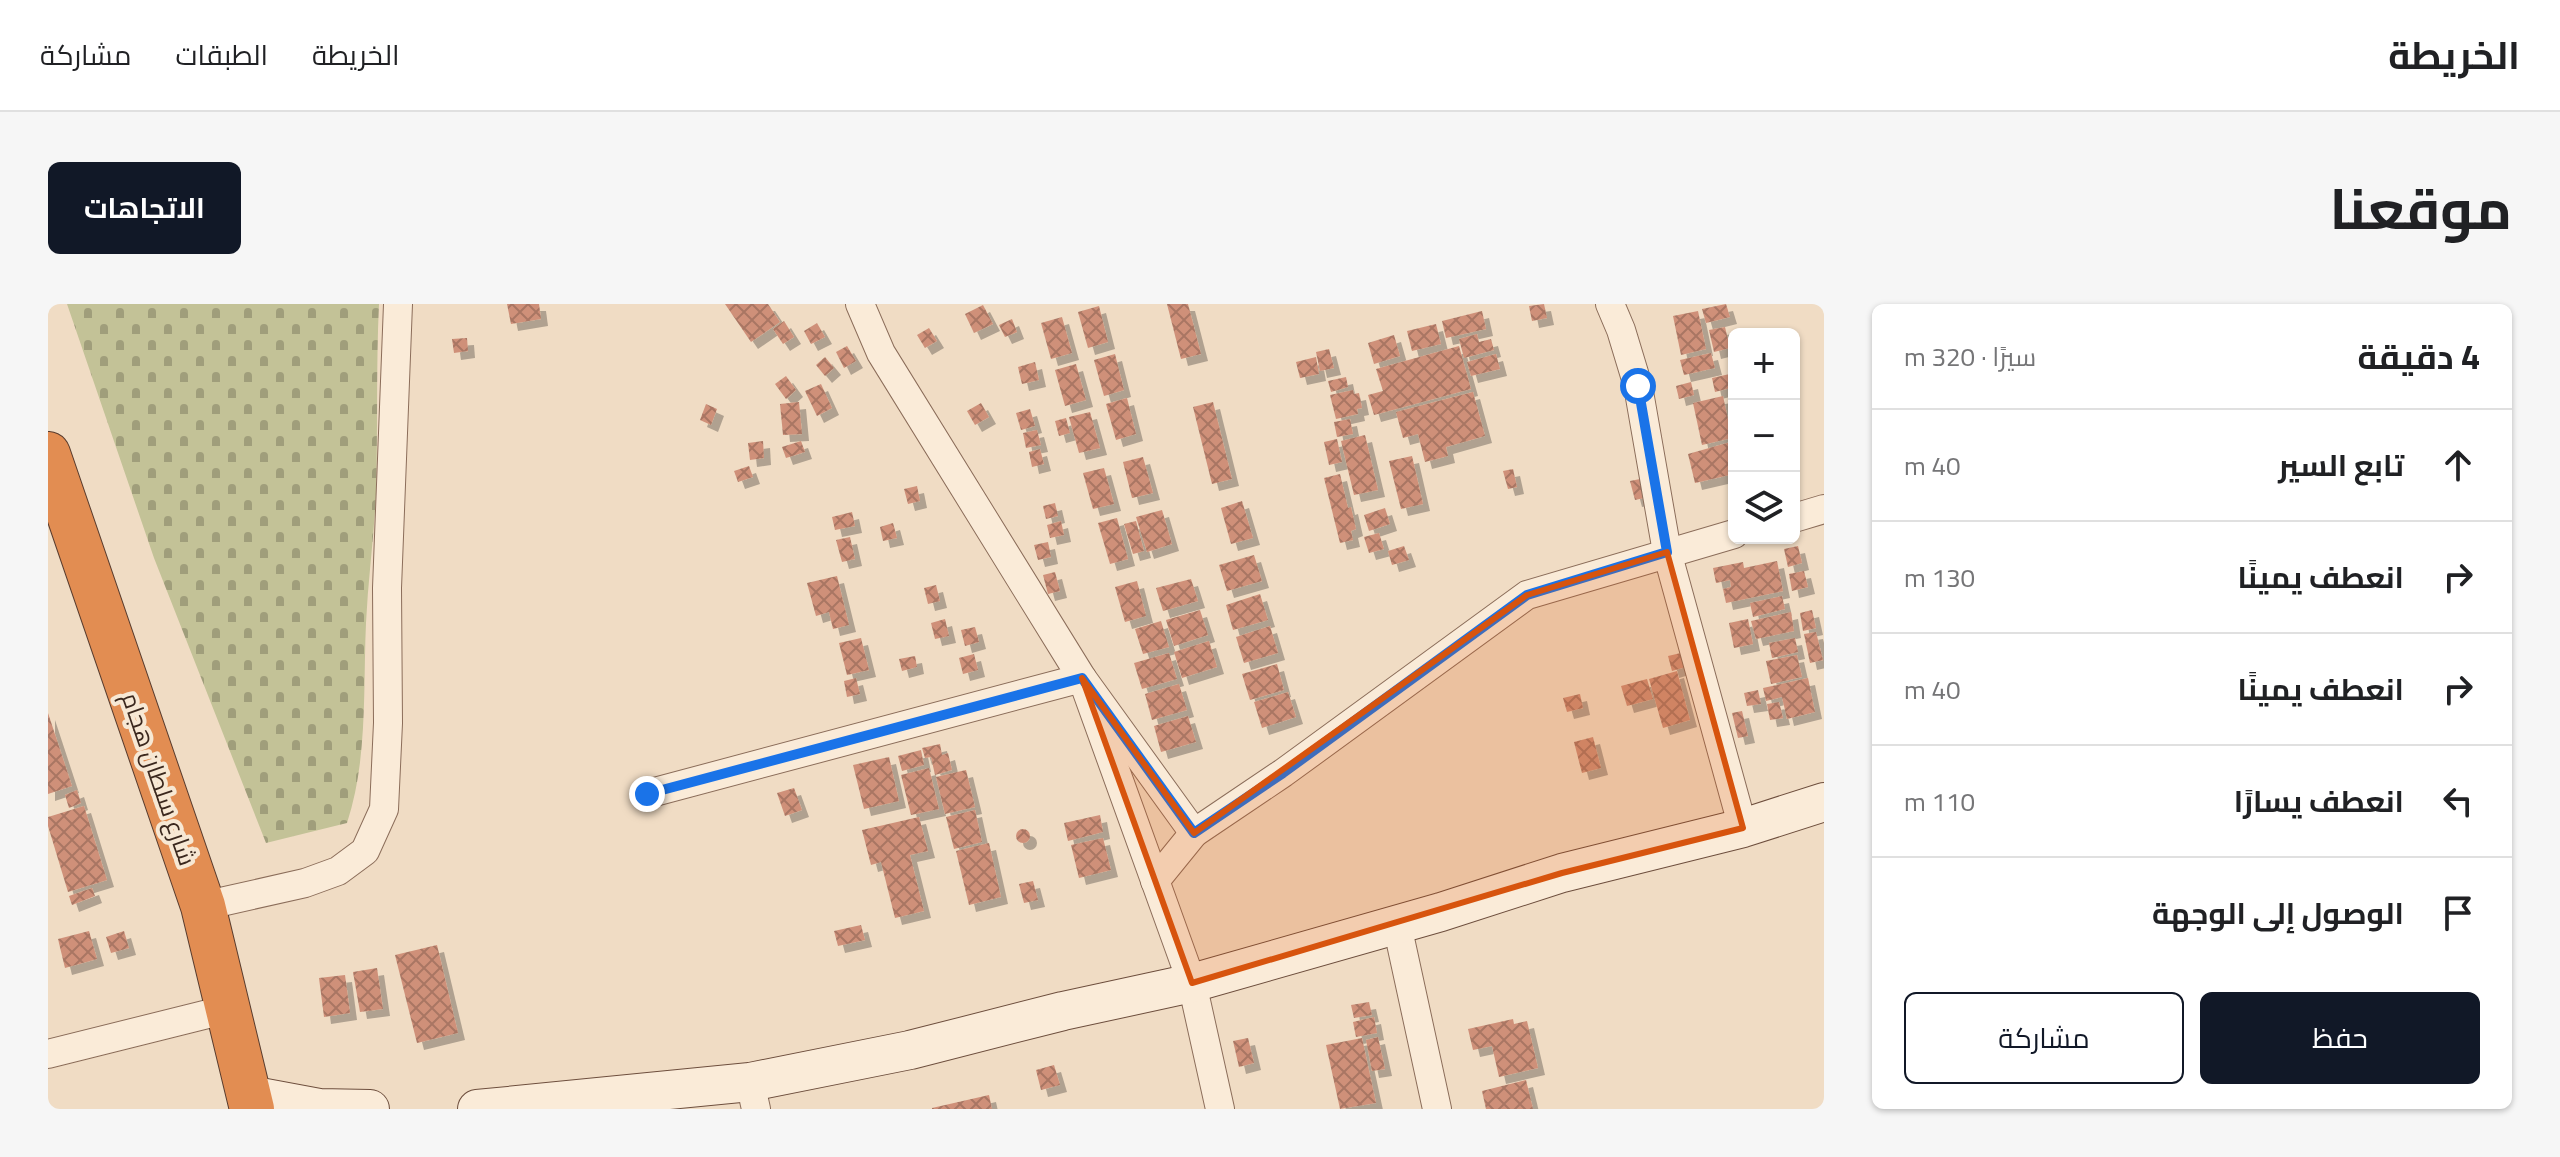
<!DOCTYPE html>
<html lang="ar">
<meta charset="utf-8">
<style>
body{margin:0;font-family:Georgia,Cairo,serif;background:#f6f6f6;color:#202124;direction:rtl}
.controls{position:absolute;right:24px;top:24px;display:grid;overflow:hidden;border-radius:12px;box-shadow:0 2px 6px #0004}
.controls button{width:72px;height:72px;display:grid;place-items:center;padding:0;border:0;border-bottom:2px solid #e0e0e0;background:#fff;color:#202124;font:40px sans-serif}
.stop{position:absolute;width:24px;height:24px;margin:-18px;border:6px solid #1a73e8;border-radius:50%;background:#fff}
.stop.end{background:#1a73e8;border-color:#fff;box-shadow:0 2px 8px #0008}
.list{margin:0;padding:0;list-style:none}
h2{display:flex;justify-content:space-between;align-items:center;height:104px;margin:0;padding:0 32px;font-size:34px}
h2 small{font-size:26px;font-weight:400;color:#757577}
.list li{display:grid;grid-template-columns:52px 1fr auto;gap:24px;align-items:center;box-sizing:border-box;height:112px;padding:0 32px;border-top:2px solid #e0e0e0}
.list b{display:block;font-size:30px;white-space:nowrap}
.list em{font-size:26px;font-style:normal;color:#757577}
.actions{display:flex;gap:16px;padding:24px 32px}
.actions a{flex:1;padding:18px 0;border:2px solid #111827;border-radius:12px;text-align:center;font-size:28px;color:#111827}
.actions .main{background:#111827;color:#fff}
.icon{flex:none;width:44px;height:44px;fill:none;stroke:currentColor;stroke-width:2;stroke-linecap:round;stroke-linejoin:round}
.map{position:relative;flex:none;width:1776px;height:805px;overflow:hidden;direction:ltr;border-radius:12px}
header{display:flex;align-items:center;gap:48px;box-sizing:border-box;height:112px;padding:0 40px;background:#fff;border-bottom:2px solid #e0e0e0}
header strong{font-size:38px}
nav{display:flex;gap:44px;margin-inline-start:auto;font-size:28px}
.intro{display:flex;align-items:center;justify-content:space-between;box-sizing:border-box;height:192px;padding:0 48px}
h1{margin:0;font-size:56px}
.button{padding:20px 36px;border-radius:12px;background:#111827;color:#fff;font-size:28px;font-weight:700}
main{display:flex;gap:48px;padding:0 48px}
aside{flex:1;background:#fff;border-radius:12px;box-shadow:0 2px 6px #0004}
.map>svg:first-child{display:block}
.cemetery{fill:url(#cemetery-stones)}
.building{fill:url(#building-cross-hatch);filter:url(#shadow)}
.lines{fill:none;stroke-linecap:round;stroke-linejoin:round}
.street-casing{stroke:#8b6d5a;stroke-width:30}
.secondary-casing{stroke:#6d4e3d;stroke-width:40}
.highway-casing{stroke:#593c2e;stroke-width:46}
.street{stroke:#faebd8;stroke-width:28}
.secondary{stroke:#faebd8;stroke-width:38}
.highway{stroke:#e28d52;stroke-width:44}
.route{stroke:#1a73e8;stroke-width:10}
.marked{fill:#d7540e;fill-opacity:0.2;stroke:#d7540e;stroke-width:6;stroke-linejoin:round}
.labels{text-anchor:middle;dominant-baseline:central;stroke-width:8;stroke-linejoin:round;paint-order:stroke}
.street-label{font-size:24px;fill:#3b281e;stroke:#f7e8d4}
</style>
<header>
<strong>الخريطة</strong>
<nav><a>الخريطة</a><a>الطبقات</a><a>مشاركة</a></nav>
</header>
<div class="intro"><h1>موقعنا</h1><a class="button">الاتجاهات</a></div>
<main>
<aside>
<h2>4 دقيقة<small>سيرًا · 320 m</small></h2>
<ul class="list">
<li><svg class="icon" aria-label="ahead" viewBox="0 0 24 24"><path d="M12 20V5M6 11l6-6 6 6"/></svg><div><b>تابع السير</b></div><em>40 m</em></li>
<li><svg class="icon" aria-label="right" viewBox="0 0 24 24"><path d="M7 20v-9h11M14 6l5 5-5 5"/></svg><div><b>انعطف يمينًا</b></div><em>130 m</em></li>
<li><svg class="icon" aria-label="right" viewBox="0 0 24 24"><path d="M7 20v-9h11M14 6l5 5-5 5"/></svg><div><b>انعطف يمينًا</b></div><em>40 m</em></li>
<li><svg class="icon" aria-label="left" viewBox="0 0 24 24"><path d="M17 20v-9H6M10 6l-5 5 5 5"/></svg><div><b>انعطف يسارًا</b></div><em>110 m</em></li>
<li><svg class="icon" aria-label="arrive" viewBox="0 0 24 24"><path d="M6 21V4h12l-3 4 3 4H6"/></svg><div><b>الوصول إلى الوجهة</b></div></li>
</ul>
<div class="actions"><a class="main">حفظ</a><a>مشاركة</a></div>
</aside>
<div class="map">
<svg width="1776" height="805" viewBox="0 0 1776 805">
<defs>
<pattern id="cemetery-stones" width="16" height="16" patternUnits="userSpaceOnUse" patternTransform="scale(2)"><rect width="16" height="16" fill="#c3c297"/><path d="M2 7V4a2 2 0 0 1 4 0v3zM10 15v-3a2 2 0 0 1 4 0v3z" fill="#a09e7b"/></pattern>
<pattern id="building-cross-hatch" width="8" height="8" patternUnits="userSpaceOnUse" patternTransform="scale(2)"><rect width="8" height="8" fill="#cf9079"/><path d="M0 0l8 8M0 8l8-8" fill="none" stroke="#a97663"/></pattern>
<filter id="shadow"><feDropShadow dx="7" dy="7" stdDeviation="0" flood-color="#0004"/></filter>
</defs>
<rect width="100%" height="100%" fill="#f0dcc4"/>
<path class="cemetery" d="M19,0H331C328,63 330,127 328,190C326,233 320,276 318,319C315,386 320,455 299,519L218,539L106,254Z"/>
<g class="building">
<path d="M459,0H491L493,15L463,20Z"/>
<path d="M677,0H720L732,18L703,38Z"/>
<path d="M1119,0H1140L1153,50L1133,55Z"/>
<path d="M1496,0L1499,14L1484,17L1481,2Z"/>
<path d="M1678,0L1682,13L1658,19L1654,5Z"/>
<path d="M935,1L945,20L926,29L917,10Z"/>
<path d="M1051,2L1060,38L1040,44L1030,8Z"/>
<path d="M1434,7L1438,25L1398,34L1394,17Z"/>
<path d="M1650,7L1658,45L1633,51L1625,12Z"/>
<path d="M1014,13L1024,49L1003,55L993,19Z"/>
<path d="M964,15L969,28L957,33L951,21Z"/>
<path d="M736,17L746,33L735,40L725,25Z"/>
<path d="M769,19L777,33L763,40L756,27Z"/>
<path d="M1388,20L1393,40L1364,47L1359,27Z"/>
<path d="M1677,23L1682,44L1666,48L1661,26Z"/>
<path d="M881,24L889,37L877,44L869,31Z"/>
<path d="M1429,30L1431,38L1443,35L1446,46L1416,54L1411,35Z"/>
<path d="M1346,31L1352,52L1326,60L1320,39Z"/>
<path d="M419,34L420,47L406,49L404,35Z"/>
<path d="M799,42L808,57L796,64L788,48Z"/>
<path d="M1411,42L1423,85L1326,111L1320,91L1335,87L1328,65Z"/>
<path d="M1281,45L1286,64L1272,67L1268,48Z"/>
<path d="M1663,49L1667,64L1636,71L1632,56Z"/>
<path d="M1067,50L1076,86L1056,92L1046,56Z"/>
<path d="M1448,50L1452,65L1423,72L1419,58Z"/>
<path d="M777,53L786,64L777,72L768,61Z"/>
<path d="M1268,53L1271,70L1252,74L1248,58Z"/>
<path d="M987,58L991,76L974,80L970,63Z"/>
<path d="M1028,60L1038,96L1017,102L1007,66Z"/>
<path d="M1686,69V83L1667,88L1664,74Z"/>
<path d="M738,72L748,86L738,95L727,80Z"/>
<path d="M1298,73L1300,83L1283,88L1280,77Z"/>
<path d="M1643,78L1646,91L1631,95L1628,82Z"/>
<path d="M773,80L784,104L769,112L757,87Z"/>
<path d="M1305,86L1306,90L1311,89L1314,104L1309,105L1310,110L1288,115L1282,91Z"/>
<path d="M1425,88L1437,132L1398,143L1400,152L1377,158L1370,130L1355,134L1348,108Z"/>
<path d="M1675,92L1684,134L1654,141L1645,99Z"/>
<path d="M1079,94L1088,130L1068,136L1058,100Z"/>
<path d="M751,98L754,130L735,131L732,100Z"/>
<path d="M1165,98L1184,175L1164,180L1145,103Z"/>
<path d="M933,99L941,113L927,121L919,107Z"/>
<path d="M658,100L669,105L663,121L652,116Z"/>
<path d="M982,105L987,122L973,126L968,109Z"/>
<path d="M1042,108L1052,144L1031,149L1021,113Z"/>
<path d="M1018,114L1022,129L1011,132L1007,117Z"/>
<path d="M1302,115L1305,130L1289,133L1286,118Z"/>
<path d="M989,126L993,141L978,144L975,129Z"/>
<path d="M1317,131L1330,186L1306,191L1293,137Z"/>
<path d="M1289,135L1294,158L1281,161L1276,138Z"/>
<path d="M715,137L716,154L702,156L700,139Z"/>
<path d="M753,137L757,148L738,154L734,143Z"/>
<path d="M1686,137V155L1683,156L1686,170L1647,179L1640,150Z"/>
<path d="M992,145L996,160L984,163L981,148Z"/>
<path d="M1364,152L1375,200L1353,205L1341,157Z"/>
<path d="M1095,153L1105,189L1084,194L1075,158Z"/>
<path d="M701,162L705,173L690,178L686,167Z"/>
<path d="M1056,164L1066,200L1045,205L1035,169Z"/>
<path d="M1465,165L1469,183L1460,185L1455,167Z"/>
<path d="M1292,170L1300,204L1303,203L1308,225L1303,227L1305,236L1292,239L1276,174Z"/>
<path d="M1597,174L1601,193L1587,196L1582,177Z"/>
<path d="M869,182L872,197L860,200L856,185Z"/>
<path d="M1194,197L1205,234L1183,240L1173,204Z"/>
<path d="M1007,199L1010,212L998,215L995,202Z"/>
<path d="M1337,204L1342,220L1321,227L1316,211Z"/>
<path d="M1114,206L1124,240L1099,248L1088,213Z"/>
<path d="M804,208L807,222L787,226L784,213Z"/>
<path d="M1069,214L1080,255L1062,260L1050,219Z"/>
<path d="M1013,217L1016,231L1002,234L999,221Z"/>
<path d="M1088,217L1096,247L1085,250L1076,220Z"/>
<path d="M845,219L849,234L835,237L832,223Z"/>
<path d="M1331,229L1336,245L1321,249L1316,233Z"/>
<path d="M802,233L807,255L794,258L788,236Z"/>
<path d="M1000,238L1003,253L990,256L986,241Z"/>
<path d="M1356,242L1361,256L1344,261L1340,247Z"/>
<path d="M1750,242L1754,259L1740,263L1736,245Z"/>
<path d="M1206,251L1214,277L1179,287L1171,261Z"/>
<path d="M1729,257L1735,287L1678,299L1675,285L1683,283L1682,276L1668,279L1665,264L1695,258L1696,264Z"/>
<path d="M1756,267L1760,283L1744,287L1741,270Z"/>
<path d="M1007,268L1012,287L1000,290L995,271Z"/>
<path d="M789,272L801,321L785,325L781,308L768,312L759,279Z"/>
<path d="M1143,275L1150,297L1115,307L1108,284Z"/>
<path d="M1089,277L1098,312L1077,318L1067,283Z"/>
<path d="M888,281L892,297L880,300L876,284Z"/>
<path d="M1212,290L1220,316L1185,326L1178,301Z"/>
<path d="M1734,292L1737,305L1705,313L1702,299Z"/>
<path d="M1152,306L1160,331L1126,342L1118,316Z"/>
<path d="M1764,306L1768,324L1755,327L1752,309Z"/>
<path d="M1743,308L1746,327L1708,335L1703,317Z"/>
<path d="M897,315L901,332L887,335L883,319Z"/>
<path d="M1700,315L1705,340L1686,344L1681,319Z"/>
<path d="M1113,317L1121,343L1095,350L1087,325Z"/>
<path d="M1222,322L1230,349L1196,359L1188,333Z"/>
<path d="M927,323L931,338L917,342L913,326Z"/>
<path d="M1768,328L1775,356L1762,359L1756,330Z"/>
<path d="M813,334L821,366L799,371L791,339Z"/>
<path d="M1747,334L1750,348L1724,354L1721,339Z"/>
<path d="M1161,337L1169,363L1134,374L1126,348Z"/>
<path d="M1637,348L1641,362L1624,367L1620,352Z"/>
<path d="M1121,349L1129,375L1094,385L1086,359Z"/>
<path d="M926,350L930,366L915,370L911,354Z"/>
<path d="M1749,351L1754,373L1723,380L1718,357Z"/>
<path d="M867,352L869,363L854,367L851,355Z"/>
<path d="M1229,360L1236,386L1202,396L1194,370Z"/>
<path d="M1629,367L1642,416L1615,424L1601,375Z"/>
<path d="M808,374L812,390L799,393L796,377Z"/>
<path d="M1760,374L1767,408L1739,415L1734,393L1718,397L1715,384Z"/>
<path d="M1599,375L1605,395L1579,402L1573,382Z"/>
<path d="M1131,380L1139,406L1104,416L1097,390Z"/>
<path d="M1710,386L1713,400L1699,402L1696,389Z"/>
<path d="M1240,388L1248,413L1214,424L1206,398Z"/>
<path d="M1532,390L1535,404L1519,408L1515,394Z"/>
<path d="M1731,398L1735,414L1722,416L1719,400Z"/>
<path d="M1694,407L1700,432L1690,434L1684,409Z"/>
<path d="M0,409L24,482L0,490Z"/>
<path d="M1140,412L1148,438L1113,448L1106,422Z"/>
<path d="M1545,433L1553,464L1534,469L1526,438Z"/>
<path d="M892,440L894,451L900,449L904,466L887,471L883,453L877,454L874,444Z"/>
<path d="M873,446L876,461L854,467L850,452Z"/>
<path d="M841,453L851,497L816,505L805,461Z"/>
<path d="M881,464L891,505L863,511L853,471Z"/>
<path d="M918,466L927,503L897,510L888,473Z"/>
<path d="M746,484L754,506L737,512L729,489Z"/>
<path d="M29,486L33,499L21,504L17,491Z"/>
<path d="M36,502L59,576L20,588L0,522V513Z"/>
<path d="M927,506L934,538L906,545L898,513Z"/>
<path d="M1052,511L1055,528L1020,537L1016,519Z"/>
<path d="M871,513L880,547L862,551L876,607L847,614L833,558L823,561L814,526Z"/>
<circle cx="975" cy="532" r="7"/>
<path d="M1055,534L1063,566L1031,574L1023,541Z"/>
<path d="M941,539L953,593L921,601L908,547Z"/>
<path d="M985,577L990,596L976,599L971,580Z"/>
<path d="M44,584L47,592L24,601L21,592Z"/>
<path d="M813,621L817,636L790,642L786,627Z"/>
<path d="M41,627L49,655L17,664L10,635Z"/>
<path d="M76,627L81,644L63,649L58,633Z"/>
<path d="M389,641L410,729L369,739L347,651Z"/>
<path d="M329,664L335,705L312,708L305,668Z"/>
<path d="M297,671L302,709L276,713L271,674Z"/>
<path d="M1321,698L1324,711L1306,714L1303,701Z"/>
<path d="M1326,713L1329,729L1308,733L1305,718Z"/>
<path d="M1465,715L1466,720L1479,717L1490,764L1451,773L1444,742L1425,746L1420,725Z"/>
<path d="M1330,733L1337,765L1324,767L1318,736Z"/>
<path d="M1200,734L1206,759L1191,763L1185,737Z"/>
<path d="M1314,734L1328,799L1292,805L1278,741Z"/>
<path d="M1006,761L1012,781L993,786L988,766Z"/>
<path d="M1478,776L1485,805H1438L1434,787Z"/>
<path d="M941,791L944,805H884V804Z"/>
</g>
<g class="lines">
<g class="street-casing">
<g id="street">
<path d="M812,0L833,49L1034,374L1144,679L1172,805"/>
<path d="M1562,0L1573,26L1590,82L1619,248L1695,524"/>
<path d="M1746,214L1776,205"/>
<path d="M599,490L1034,374L1146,529L1235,469L1479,291L1686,230"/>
<path d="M1107,577L1146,529"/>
<path d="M155,602L257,579L290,567L317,547L336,505L340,419L339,284L350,0"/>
<path d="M1349,621L1389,805"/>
<path d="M0,750L180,705"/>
<path d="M702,778L708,805"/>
</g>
</g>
<g class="secondary-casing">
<g id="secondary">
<path d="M201,791L271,804L322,805"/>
<path d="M429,805L702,778L862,746L1015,707L1144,679L1393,608L1514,569L1695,524L1776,498"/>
</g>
</g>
<g class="highway-casing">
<path id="highway" d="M0,150L155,602L204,805"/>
</g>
<use href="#street" class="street"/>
<use href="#secondary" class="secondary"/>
<use href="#highway" class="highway"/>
</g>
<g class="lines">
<path class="route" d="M599,490L1034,374L1146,529L1235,469L1479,291L1619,248L1590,82"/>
</g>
<path class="marked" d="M1619,248L1695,524L1514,569L1144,679L1034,374L1146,529L1479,291Z"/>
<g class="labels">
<g class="street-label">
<text transform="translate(111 475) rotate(71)">شارع سلطان هجام</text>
</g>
</g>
</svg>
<div class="controls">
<button>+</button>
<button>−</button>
<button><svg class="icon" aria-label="layers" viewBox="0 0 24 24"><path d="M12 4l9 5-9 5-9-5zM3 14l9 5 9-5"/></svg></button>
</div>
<div class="stop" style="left:1590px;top:82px"></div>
<div class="stop end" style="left:599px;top:490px"></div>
</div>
</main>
